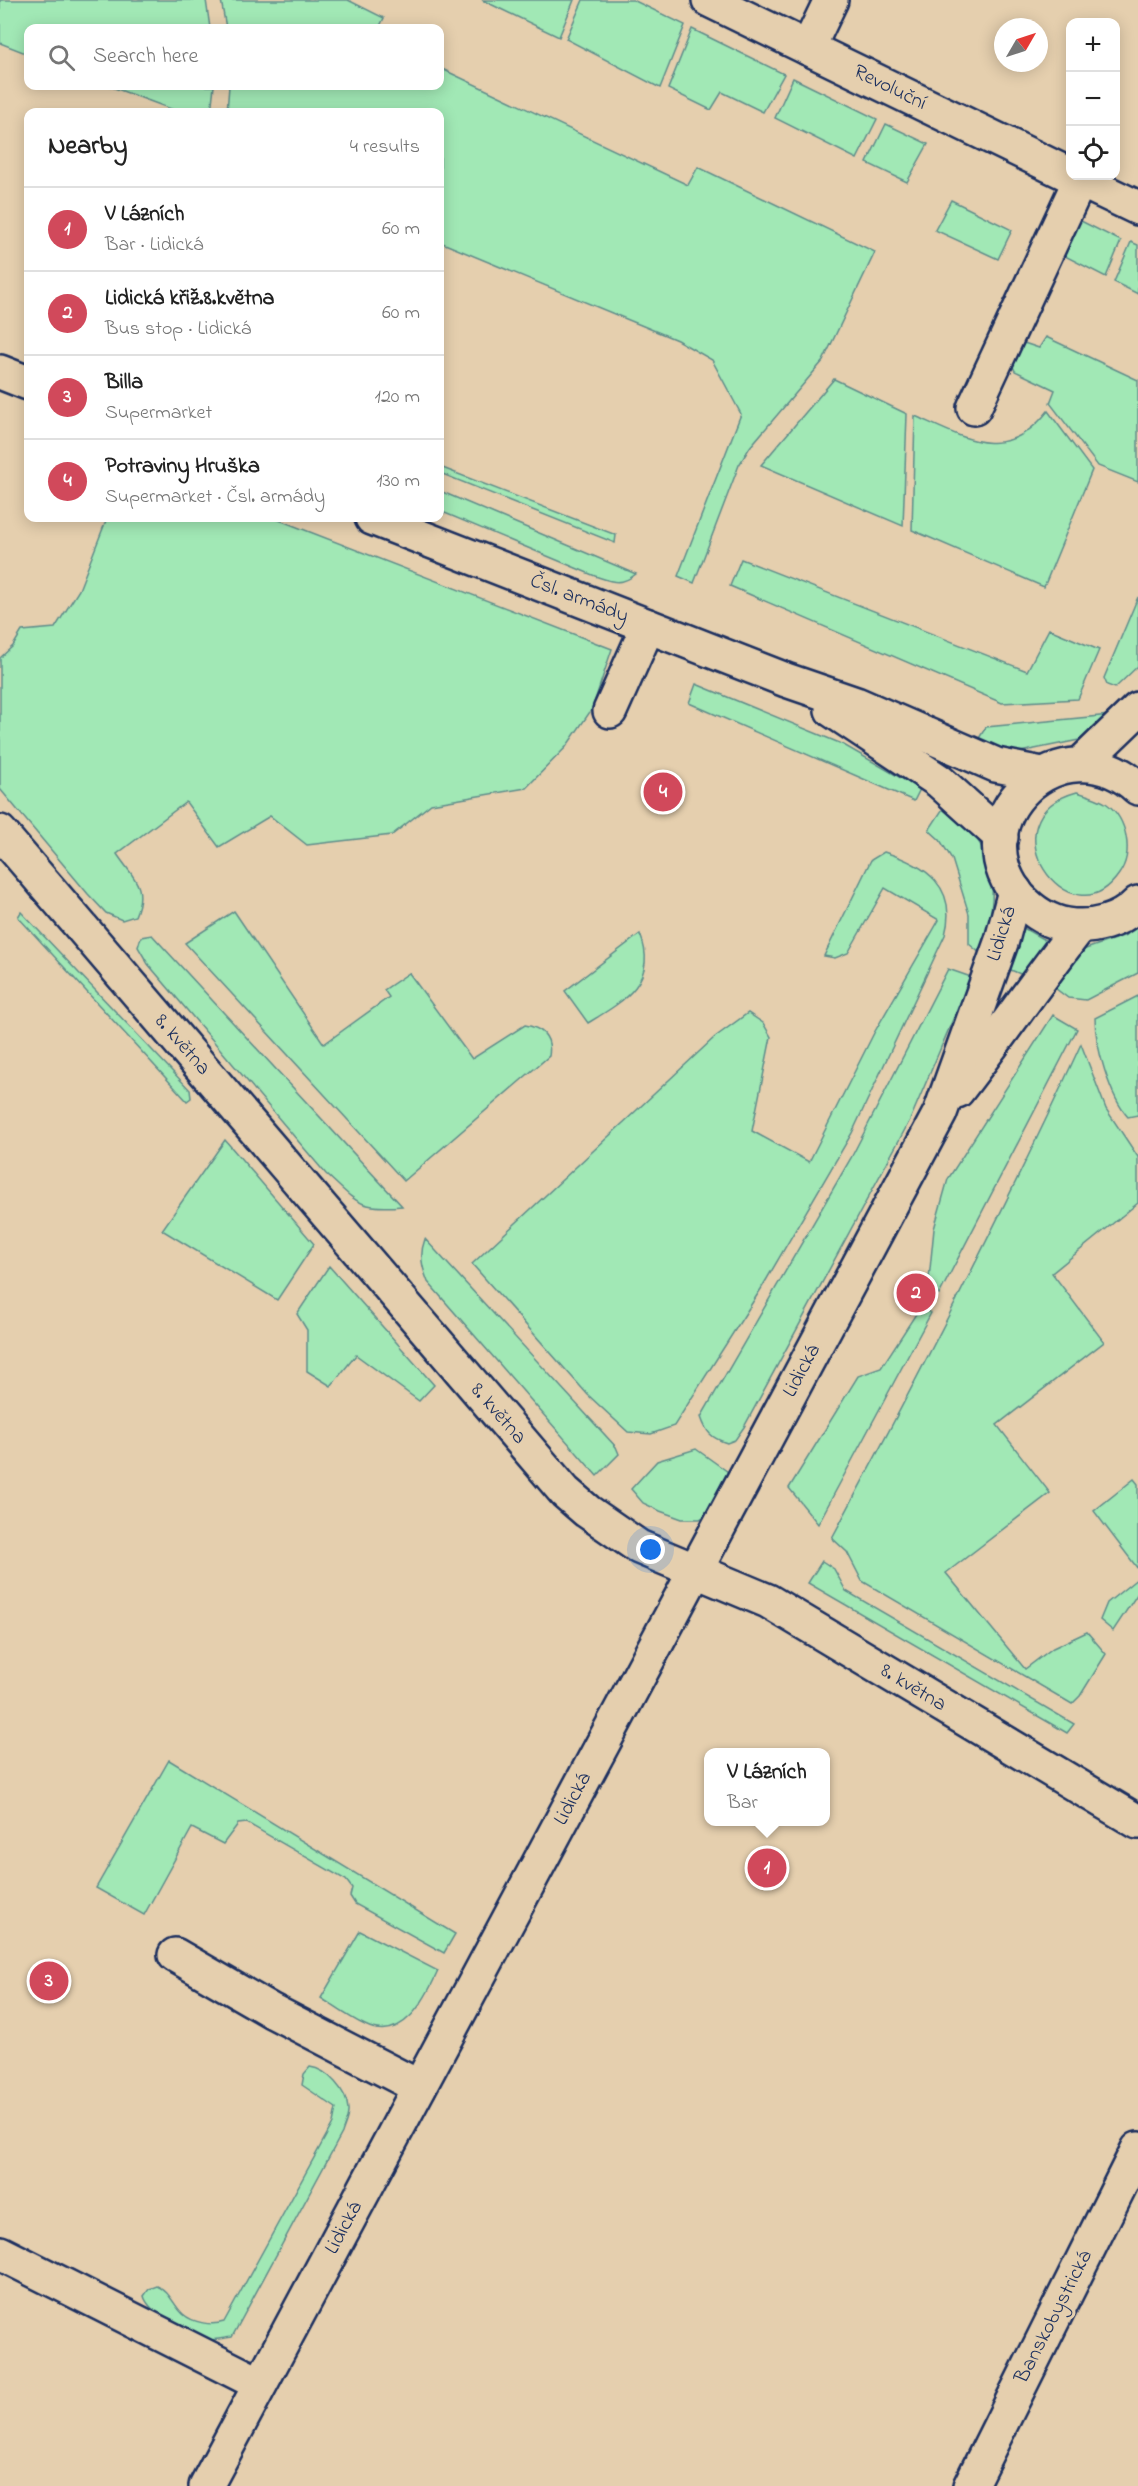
<!DOCTYPE html>
<meta charset="utf-8">
<style>
body{margin:0;font-family:"Indie Flower",sans-serif;background:#f2f2f2;color:#222}
.controls{position:absolute;right:18px;top:18px;display:grid;overflow:hidden;border-radius:12px;box-shadow:0 3px 15px #0003}
.controls button{width:54px;height:54px;display:grid;place-items:center;padding:0;border:0;border-bottom:2px solid #e0e0e0;background:#fff;color:#222;font:30px sans-serif}
.compass{position:absolute;left:994px;top:18px;width:54px;height:54px;border-radius:50%;background:#fff;box-shadow:0 3px 15px #0003;rotate:51deg}
.you{position:absolute;left:651px;top:1550px;width:21px;height:21px;margin:-15px;border:4px solid #fff;border-radius:50%;background:#1a73e8;box-shadow:0 0 0 9px #1a73e833}
.badge{display:grid;place-items:center;width:39px;height:39px;border-radius:50%;background:#d1495b;color:#fff;font-size:20px;font-weight:700}
.pin{position:absolute;translate:-50% -50%;border:3px solid #fff;box-shadow:0 2px 6px #0006}
.popup{position:absolute;left:704px;top:1748px;width:126px;height:78px;box-sizing:border-box;display:grid;place-content:center;border-radius:12px;background:#fff;filter:drop-shadow(0 2px 4px #0005);font-size:20px;white-space:nowrap;color:#767676}
.popup b{font-size:22px;color:#222}
.popup::after{content:'';position:absolute;left:50%;top:100%;margin-left:-12px;border:12px solid transparent;border-top-color:#fff}
.list{margin:0;padding:0;list-style:none}
h2{display:flex;justify-content:space-between;align-items:center;height:78px;margin:0;padding:0 24px;font-size:26px}
h2 small{font-size:20px;font-weight:400;color:#767676}
.list li{display:grid;grid-template-columns:39px 1fr auto;gap:18px;align-items:center;box-sizing:border-box;height:84px;padding:0 24px;border-top:2px solid #e0e0e0}
.list b{display:block;font-size:22px;white-space:nowrap}
.list p{margin:0;font-size:20px;white-space:nowrap;color:#767676}
.list em{font-size:20px;font-style:normal;color:#767676}
.icon{flex:none;width:33px;height:33px;fill:none;stroke:currentColor;stroke-width:2;stroke-linecap:round;stroke-linejoin:round}
.map{position:relative;flex:none;width:1138px;height:2486px;overflow:hidden}
.search{position:absolute;background:#fff;box-shadow:0 3px 15px #0003;left:24px;top:24px;width:420px;height:66px;display:flex;align-items:center;gap:15px;box-sizing:border-box;padding:0 21px;border-radius:12px;color:#767676;font-size:22px}
.panel{position:absolute;background:#fff;box-shadow:0 3px 15px #0003;left:24px;top:108px;width:420px;height:414px;border-radius:12px}
.map>svg:first-child{display:block}
.green{fill:#a1e8b5;stroke:#5e8c8a;stroke-width:1.5}
.lines{fill:none;stroke-linecap:round;stroke-linejoin:round}
.minor-casing{stroke:#1b2f5e;stroke-width:38}
.major-casing{stroke:#1b2f5e;stroke-width:38}
.minor{stroke:#e5cfae;stroke-width:33}
.major{stroke:#e5cfae;stroke-width:33}
.labels{text-anchor:middle;dominant-baseline:central;stroke-width:6;stroke-linejoin:round;paint-order:stroke}
.street-label{font-size:21px;fill:#1b2f5e;stroke:#e5cfae}
</style>
<div class="map">
<svg width="1138" height="2486" viewBox="0 0 1138 2486">
<rect width="100%" height="100%" fill="#e5cfae"/>
<filter id="ink" filterUnits="userSpaceOnUse"><feTurbulence type="fractalNoise" baseFrequency=".0167" numOctaves="2"/><feDisplacementMap in="SourceGraphic" scale="12" xChannelSelector="R" yChannelSelector="G"/><feConvolveMatrix kernelMatrix="1 2 1 2 8 2 1 2 1" color-interpolation-filters="sRGB"/></filter>
<g filter="url(#ink)">
<g class="green">
<path d="M0,0H206L210,28H28V54L0,43Z"/>
<path d="M221,0H348L384,18L379,28H226Z"/>
<path d="M482,0H574L559,37Z"/>
<path d="M583,0H633L685,25L660,88L566,39Z"/>
<path d="M692,29L784,74L763,112L722,92L711,110L668,89Z"/>
<path d="M440,68L688,185L698,167L875,252L823,361L750,447L739,465L694,583L678,576L741,414L712,360L677,340L440,242V112H227L229,86H440Z"/>
<path d="M793,78L877,119L857,159L775,118Z"/>
<path d="M109,86H214L211,112H179Z"/>
<path d="M886,124L928,144L907,182L867,163Z"/>
<path d="M951,200L1012,230L998,259L935,230Z"/>
<path d="M1075,218L1121,241L1106,277L1059,253Z"/>
<path d="M1131,242L1138,245V294L1114,282Z"/>
<path d="M1046,337L1138,380V482L1098,466L1050,403L1055,390L1015,371L1010,360L1018,341L1039,348Z"/>
<path d="M834,379L907,414L903,526L761,465Z"/>
<path d="M1048,411L1092,470L1044,587L912,530L915,416C966,439 1006,464 1048,411Z"/>
<path d="M440,467L616,535L615,543L440,473Z"/>
<path d="M440,491L636,574C621,586 613,582 595,576L440,511Z"/>
<path d="M107,518H274L612,649L592,709L566,747L526,788L431,804L392,835L307,845L270,816L219,847L186,802L117,854C133,878 148,886 135,916L122,920L106,913L88,894L0,789V658L13,646L22,631L55,628L79,590Z"/>
<path d="M741,559L1027,671L1049,629L1099,650L1078,699L1002,703L730,586Z"/>
<path d="M1138,597V666L1115,688L1107,685L1104,678Z"/>
<path d="M696,684L842,744L920,789L914,801L689,703Z"/>
<path d="M1111,715L1100,728L1079,740L1015,753L976,743L986,727Z"/>
<path d="M1077,792C1087,795 1098,798 1107,804C1127,819 1134,853 1119,874C1070,945 982,818 1077,792Z"/>
<path d="M944,807C1000,845 1000,895 981,954L969,944V914L952,859L940,840L929,830Z"/>
<path d="M884,852C926,865 958,887 945,935L852,1133L761,1289L674,1426L651,1434L628,1432L588,1395L472,1264L715,1037L748,1013L763,1023L771,1037L752,1131L809,1162L874,1033L939,920L885,888L848,953L835,958L824,956L871,860Z"/>
<path d="M234,911L324,1044L389,997L384,990L409,973L472,1059L525,1025C543,1028 552,1038 549,1056L404,1181L185,943Z"/>
<path d="M21,912L190,1090L191,1098L187,1101L18,917Z"/>
<path d="M1020,926L1048,942L1023,975L1006,968Z"/>
<path d="M1138,927V973L1086,1000L1068,998L1051,985L1077,952L1126,935Z"/>
<path d="M640,934C659,981 624,1001 588,1023L565,991Z"/>
<path d="M152,935L402,1206C358,1210 357,1202 326,1174L148,964L138,947L141,937Z"/>
<path d="M948,969L971,977L910,1120L744,1427L735,1440L727,1443C711,1438 706,1432 701,1417L851,1158Z"/>
<path d="M1138,996V1115L1128,1117C1110,1097 1095,1046 1095,1018Z"/>
<path d="M1053,1015L1077,1029L939,1295L928,1289L934,1229L948,1179Z"/>
<path d="M1081,1044L1106,1109L1138,1157V1203L1052,1273L1104,1342L997,1425L1050,1493L946,1573L1025,1669L1053,1648L1087,1632L1106,1654L1080,1696L1072,1704L862,1581L847,1552L832,1538C919,1376 1004,1212 1081,1044Z"/>
<path d="M225,1140L314,1244L277,1300L162,1230Z"/>
<path d="M425,1239L616,1447L619,1454L597,1476L428,1282C422,1267 419,1255 425,1239Z"/>
<path d="M329,1266L434,1385L419,1401L356,1355L331,1386L307,1371V1330L297,1314Z"/>
<path d="M921,1306L931,1313L818,1524L789,1488L858,1376L881,1368Z"/>
<path d="M696,1449L735,1477L713,1512L700,1519H682L660,1511L643,1503L631,1489L657,1461Z"/>
<path d="M1134,1479L1138,1484V1569L1094,1511Z"/>
<path d="M822,1561L834,1569L846,1591L1074,1724L1067,1733L808,1583Z"/>
<path d="M1138,1578V1593L1113,1631L1100,1620L1107,1603Z"/>
<path d="M169,1760L455,1934L444,1953L355,1904L350,1896L352,1888L346,1880L247,1823L238,1824L223,1844L192,1828L144,1915L96,1888Z"/>
<path d="M360,1931L438,1971C426,1998 403,2044 365,2025C350,2018 335,2007 321,1998Z"/>
<path d="M310,2067C327,2069 347,2091 348,2109C349,2117 344,2126 342,2133L232,2337C224,2338 215,2340 208,2340C192,2340 148,2312 144,2296L149,2289L157,2286C170,2291 173,2305 183,2314C193,2323 212,2326 224,2322L333,2123L336,2108L302,2085L304,2074Z"/>
</g>
<g class="lines">
<g class="minor-casing">
<g id="minor">
<path d="M709,0L1070,175"/>
<path d="M808,48L831,0"/>
<path d="M1071,176L1138,208"/>
<path d="M0,372L28,383"/>
<path d="M974,408L1080,180"/>
<path d="M372,518L786,680L856,704L996,765L1042,774"/>
<path d="M832,710L939,781L1001,837"/>
<path d="M610,711L648,626"/>
<path d="M0,832L565,1492L587,1511L639,1547L768,1601L1138,1822"/>
<path d="M175,1955L272,2011L419,2087"/>
<path d="M0,2253L260,2384"/>
<path d="M970,2486L1138,2149"/>
</g>
</g>
<g class="major-casing">
<g id="major">
<path d="M1081,764L1138,709"/>
<path d="M1138,788C1062,718 954,821 1020,898C1033,912 1048,922 1067,925C1092,929 1120,922 1138,903"/>
<path d="M957,1091C999,1037 1037,981 1079,927"/>
<path d="M206,2486L940,1113L1002,940L1015,891"/>
</g>
</g>
<use href="#minor" class="minor"/>
<use href="#major" class="major"/>
</g>
</g>
<g class="labels">
<g class="street-label">
<text transform="translate(890 88) rotate(26)">Revoluční</text>
<text transform="translate(579 599) rotate(21)">Čsl. armády</text>
<text transform="translate(1002 934) rotate(-73)">Lidická</text>
<text transform="translate(182 1045) rotate(49)">8. května</text>
<text transform="translate(802 1371) rotate(-62)">Lidická</text>
<text transform="translate(498 1414) rotate(49)">8. května</text>
<text transform="translate(913 1688) rotate(31)">8. května</text>
<text transform="translate(573 1799) rotate(-62)">Lidická</text>
<text transform="translate(344 2228) rotate(-62)">Lidická</text>
<text transform="translate(1054 2317) rotate(-63)">Banskobystrická</text>
</g>
</g>
</svg>
<div class="controls">
<button>+</button>
<button>−</button>
<button><svg class="icon" aria-label="locate" viewBox="0 0 24 24"><circle cx="12" cy="12" r="6"/><path d="M12 2v4M12 18v4M2 12h4M18 12h4"/></svg></button>
</div>
<svg class="compass" viewBox="-18 -18 36 36"><path d="M0-13l5 13h-10z" fill="#e53935"/><path d="M0 13l5-13h-10z" fill="#767676"/></svg>
<div class="you"></div>
<div class="pin badge" style="left:767px;top:1868px">1</div>
<div class="popup"><b>V Lázních</b>Bar</div>
<div class="pin badge" style="left:916px;top:1293px">2</div>
<div class="pin badge" style="left:49px;top:1981px">3</div>
<div class="pin badge" style="left:663px;top:792px">4</div>
<div class="search"><svg class="icon" aria-label="search" viewBox="0 0 24 24"><circle cx="10" cy="10" r="6"/><path d="M15 15l6 6"/></svg>Search here</div>
<section class="panel">
<h2>Nearby<small>4 results</small></h2>
<ul class="list">
<li><span class="badge">1</span><div><b>V Lázních</b><p>Bar · Lidická</p></div><em>60 m</em></li>
<li><span class="badge">2</span><div><b>Lidická křiž.8.května</b><p>Bus stop · Lidická</p></div><em>60 m</em></li>
<li><span class="badge">3</span><div><b>Billa</b><p>Supermarket</p></div><em>120 m</em></li>
<li><span class="badge">4</span><div><b>Potraviny Hruška</b><p>Supermarket · Čsl. armády</p></div><em>130 m</em></li>
</ul>
</section>
</div>
